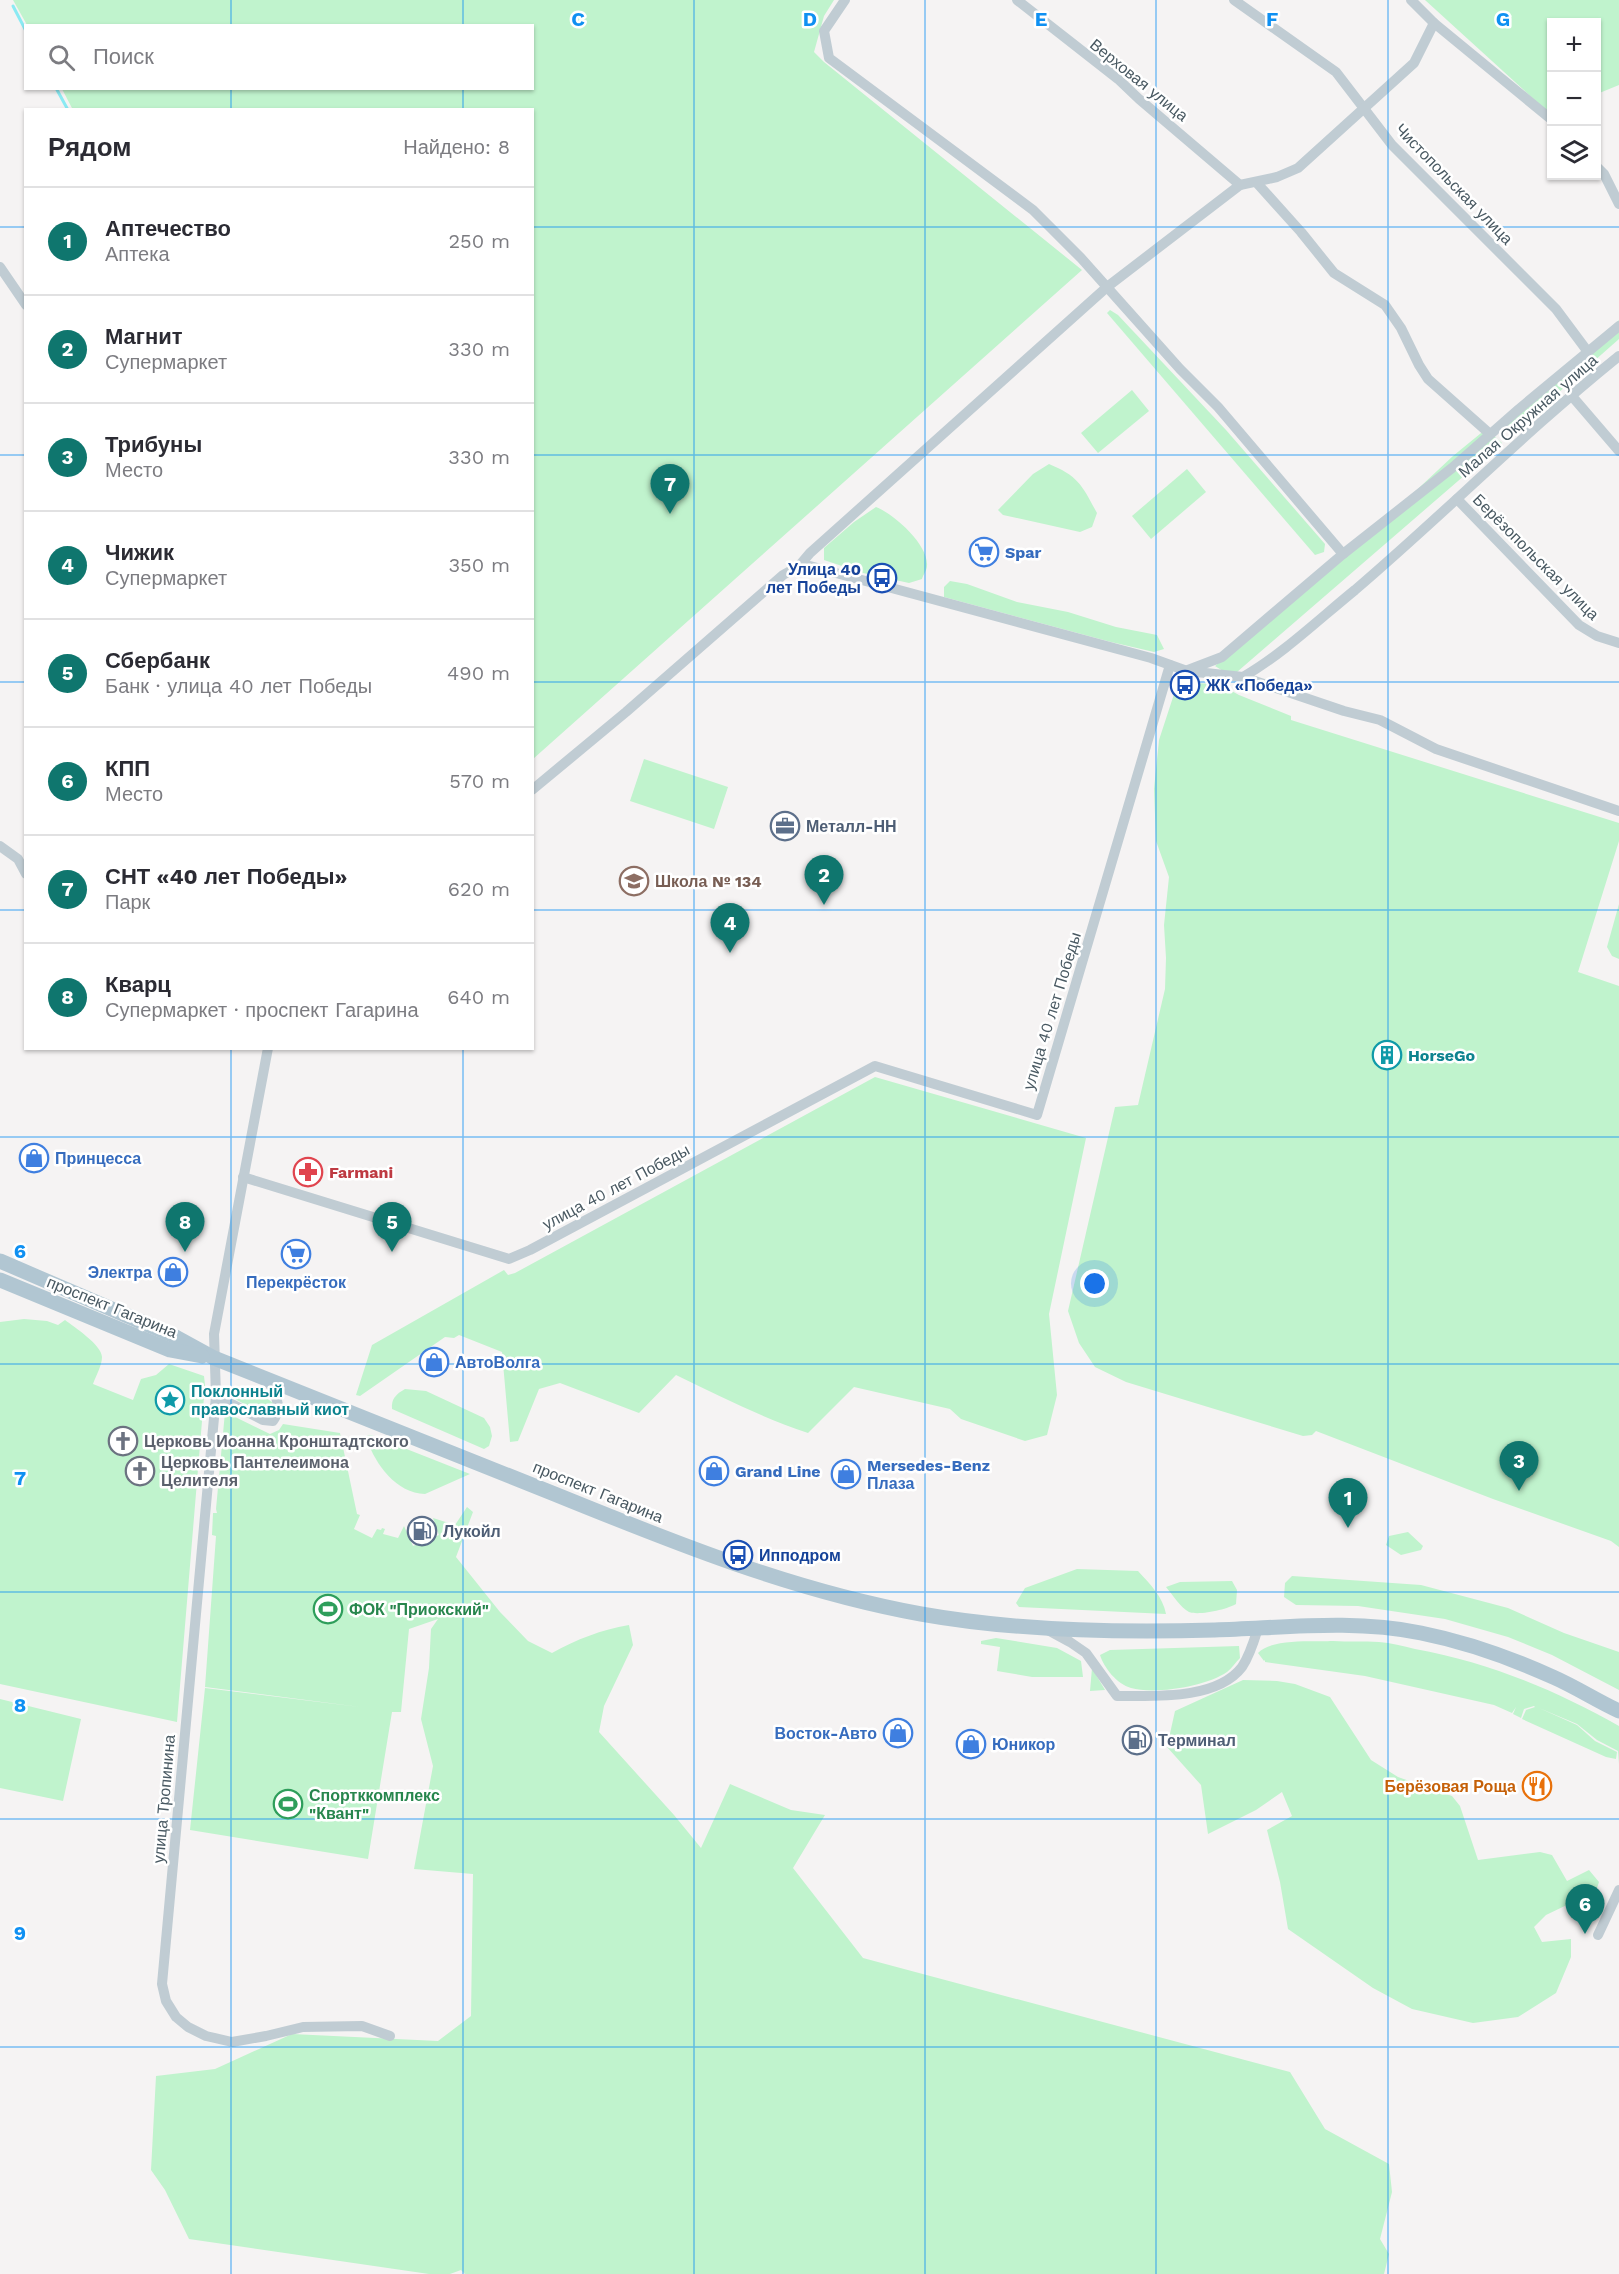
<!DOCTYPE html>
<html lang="ru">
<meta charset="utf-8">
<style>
body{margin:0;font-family:"Work Sans",sans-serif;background:#f2f2f3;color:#2b2b33}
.controls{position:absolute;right:18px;top:18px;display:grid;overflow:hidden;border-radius:0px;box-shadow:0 2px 4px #0004}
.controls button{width:54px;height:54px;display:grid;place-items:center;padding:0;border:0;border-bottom:2px solid #e1e1e2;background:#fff;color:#2b2b33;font:30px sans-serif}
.you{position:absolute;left:1095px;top:1284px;width:21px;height:21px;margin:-15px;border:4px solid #fff;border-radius:50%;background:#1a73e8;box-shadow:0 0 0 9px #1a73e833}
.badge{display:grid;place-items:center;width:39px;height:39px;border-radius:50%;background:#0f766e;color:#fff;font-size:20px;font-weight:700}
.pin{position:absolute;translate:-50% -50px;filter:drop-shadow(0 2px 3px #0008)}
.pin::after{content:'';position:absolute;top:32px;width:21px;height:18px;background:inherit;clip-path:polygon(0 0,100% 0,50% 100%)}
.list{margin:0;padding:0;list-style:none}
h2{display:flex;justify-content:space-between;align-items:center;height:78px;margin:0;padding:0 24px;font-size:26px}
h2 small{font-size:20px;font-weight:400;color:#7c7c81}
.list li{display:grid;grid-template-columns:39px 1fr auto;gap:18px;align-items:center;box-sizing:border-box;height:108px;padding:0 24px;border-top:2px solid #e1e1e2}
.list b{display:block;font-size:22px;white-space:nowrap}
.list p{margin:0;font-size:20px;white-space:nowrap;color:#7c7c81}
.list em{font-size:20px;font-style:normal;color:#7c7c81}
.icon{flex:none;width:33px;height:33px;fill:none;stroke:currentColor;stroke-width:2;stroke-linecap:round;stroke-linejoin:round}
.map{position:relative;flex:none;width:1619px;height:2274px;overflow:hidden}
.search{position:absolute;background:#fff;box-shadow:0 2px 4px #0004;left:24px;top:24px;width:510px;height:66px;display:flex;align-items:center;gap:15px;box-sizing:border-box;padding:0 21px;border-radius:0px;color:#7c7c81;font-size:22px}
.panel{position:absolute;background:#fff;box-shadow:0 2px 4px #0004;left:24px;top:108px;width:510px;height:942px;border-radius:0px}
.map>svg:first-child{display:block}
.green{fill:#c0f3cd}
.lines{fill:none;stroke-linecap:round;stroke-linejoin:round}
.stream{stroke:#8beaf3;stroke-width:3}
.street{stroke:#c0ccd3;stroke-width:10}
.primary{stroke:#b1c6d2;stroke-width:15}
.grid{fill:none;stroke:#0f90f2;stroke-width:1.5;stroke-opacity:0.55}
.labels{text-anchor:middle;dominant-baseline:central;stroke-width:5;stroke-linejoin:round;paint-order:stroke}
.street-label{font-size:16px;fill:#495962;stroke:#fff}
.shop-label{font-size:16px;font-weight:bold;fill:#366cbe;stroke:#fff;text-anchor:start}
.transit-label{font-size:16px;font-weight:bold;fill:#164399;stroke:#fff;text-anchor:start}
.service-label{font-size:16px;font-weight:bold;fill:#4e5e75;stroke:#fff;text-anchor:start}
.education-label{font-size:16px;font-weight:bold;fill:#785e54;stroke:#fff;text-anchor:start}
.culture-label{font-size:16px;font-weight:bold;fill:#0d838f;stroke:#fff;text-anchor:start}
.health-label{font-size:16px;font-weight:bold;fill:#be3a42;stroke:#fff;text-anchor:start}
.worship-label{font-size:16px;font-weight:bold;fill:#5b616d;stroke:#fff;text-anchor:start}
.leisure-label{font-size:16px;font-weight:bold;fill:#27864d;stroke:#fff;text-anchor:start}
.food-label{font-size:16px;font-weight:bold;fill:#c56008;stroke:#fff;text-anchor:end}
.grid-label{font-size:20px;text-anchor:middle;font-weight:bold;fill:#0f90f2;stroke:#fff;stroke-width:5;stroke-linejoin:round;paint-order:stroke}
</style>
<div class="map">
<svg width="1619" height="2274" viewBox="0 0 1619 2274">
<rect width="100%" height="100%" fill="#f5f3f3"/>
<g class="green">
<path d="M13,0H834L824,16L814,52L824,62L1082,270L533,759L532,110H73L62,89L532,88V26L27,25Z"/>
<path d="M1425,0H1619V85L1597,94L1596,22H1552L1550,114Z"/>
<path d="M1110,310L1118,315L1226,430L1325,544L1324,552L1315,555L1107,313Z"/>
<path d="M1619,320V339L1515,431L1502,420Z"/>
<path d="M1132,390L1149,411L1098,453L1081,433Z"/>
<path d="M1486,429L1502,443L1237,672L1223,671L1215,666L1343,559L1453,456Z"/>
<path d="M1049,464C1078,476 1082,485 1097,513L1092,527L1080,532L1003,515L998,510L1033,474Z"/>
<path d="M1187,469L1206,492L1151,539L1132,516Z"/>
<path d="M876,507C894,514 929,545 927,566C927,570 923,575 922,579L909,583L863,573L824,560V548L854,522Z"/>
<path d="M950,581L967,584L1017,602L1068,612L1116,627L1157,635L1164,649L1154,652L1111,642L944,597V587Z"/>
<path d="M1192,683L1219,684L1239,695L1291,716V720L1619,823V841L1578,972L1619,986V1547L1611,1541L1493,1499L1316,1431L1312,1435L1303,1436L1126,1382L1095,1367L1079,1343L1068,1311L1115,1107L1138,1105L1165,989L1166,958L1164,925L1169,877L1156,841L1154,789L1159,740L1176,688Z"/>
<path d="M644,759L728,787L714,829L630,801Z"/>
<path d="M1619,904V959L1612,956L1607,947Z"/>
<path d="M875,1077L1086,1138L1049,1314L1057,1395L1047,1435L1025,1441L961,1419L950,1409L854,1387L808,1433C762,1418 720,1396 676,1375L639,1413L560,1383L539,1389L518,1441L510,1442L502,1352L459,1335L454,1338L445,1337L360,1396L356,1395L372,1345L504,1270L508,1275L515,1273Z"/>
<path d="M24,1319L47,1321L58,1325L65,1320C74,1327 102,1345 102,1357C102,1365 96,1376 93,1384L133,1400L141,1379L156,1375L169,1364L204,1376L205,1385L177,1722L0,1684V1322Z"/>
<path d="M241,1386L251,1388L272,1402L275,1405L273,1414L265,1415L231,1397L232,1391Z"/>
<path d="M405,1389L426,1391L484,1418L490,1427L492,1436L489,1446L484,1449L392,1409C391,1399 396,1394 405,1389Z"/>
<path d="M225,1412L270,1434L279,1430L283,1424L340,1433L357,1514L360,1515L354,1529L372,1538L377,1529L381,1530L382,1528L385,1529L383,1534L398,1538L404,1526L413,1546L439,1535L433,1518L455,1525L467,1507L473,1512L456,1557L500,1612L528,1641L552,1653C577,1639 601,1630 629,1625L633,1645L604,1706L599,1732L674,1815L701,1848L730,1784L791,1810L825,1815L793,1868L863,1958L1290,2072L1325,2129L1389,2164L1392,2192L1380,2239L1389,2254L1384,2274H465L461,2270L450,2274H429L189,2239L165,2190L151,2170L156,2076L215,2069L292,2034L438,2041L471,2016L473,1874L414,1869L433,1766L421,1719L429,1668L431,1629L438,1619L409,1629L401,1712H392L368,1859L190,1830L205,1688L360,1707L205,1687L216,1536L212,1535L213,1513H217L216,1509Z"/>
<path d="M371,1435L470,1474L425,1494C396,1493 376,1465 367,1440V1436Z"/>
<path d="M1408,1532L1423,1546L1421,1550L1401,1555L1386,1545L1389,1536Z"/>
<path d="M1077,1569L1138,1571C1150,1584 1163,1597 1166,1614L1019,1607L1016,1603L1025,1588Z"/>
<path d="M1292,1576L1421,1585L1508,1608L1564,1633L1619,1652V1690L1552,1655L1508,1637L1445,1619L1358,1606L1296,1605L1284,1597L1285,1583Z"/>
<path d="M1232,1581L1237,1590L1236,1604C1228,1609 1199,1616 1189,1612C1181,1608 1172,1594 1166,1587L1180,1582Z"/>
<path d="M996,1638L1057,1648L1081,1661L1083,1677H1032L997,1671L1000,1647L981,1644V1641Z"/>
<path d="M1333,1641C1348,1642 1364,1641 1379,1642C1391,1643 1403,1646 1415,1649C1488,1662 1555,1690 1619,1726V1764L1618,1751L1597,1740L1577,1724L1539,1708L1577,1725L1595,1741L1617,1752L1616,1759L1606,1757L1522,1719L1526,1710L1535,1707L1534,1706L1524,1709L1521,1718L1513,1714L1516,1707L1512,1713L1494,1705L1365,1676L1265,1662V1660L1264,1661L1258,1653C1272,1638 1313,1642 1333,1641Z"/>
<path d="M1239,1646L1240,1658C1236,1662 1232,1668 1227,1672C1207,1686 1155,1695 1131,1688C1117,1684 1104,1668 1100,1655L1110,1650Z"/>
<path d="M1092,1668L1105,1690L1090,1691Z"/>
<path d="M1243,1680L1277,1681L1295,1684L1330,1697L1371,1760L1398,1777L1452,1796L1460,1806L1478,1860L1540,1852L1552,1855L1567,1881L1589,1870L1599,1882L1596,1891L1546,1915L1534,1927L1542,1942L1571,1939V1957L1556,1993L1518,2017L1473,2023L1412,2009L1373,1988L1288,1929L1280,1882L1267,1830L1292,1816L1282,1792L1256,1810L1208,1834L1201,1785L1167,1747L1175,1711Z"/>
<path d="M0,1699L81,1719L63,1801L0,1788Z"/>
</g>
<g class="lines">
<g class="stream">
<path d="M13,6L26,31"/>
<path d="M56,88L68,110"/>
</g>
<g class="street">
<path d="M845,0L824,31L829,58L1033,210L1081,258L1180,369L1218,407L1343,554"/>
<path d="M1017,0L1118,79L1139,99L1240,185"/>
<path d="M1234,0L1336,72L1392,145L1556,309L1588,352"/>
<path d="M1411,0L1434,23L1552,120"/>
<path d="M1596,166L1604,174L1619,204"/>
<path d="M1256,182L1301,232L1334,273L1385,305L1401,328L1419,365L1428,379L1490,434"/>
<path d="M0,267L26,305"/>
<path d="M1571,395L1619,451"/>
<path d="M1457,499L1579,625L1597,636L1619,643"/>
<path d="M799,566H810L1151,658L1187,671L1243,677L1344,711L1380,720L1436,749L1619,811"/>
<path d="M1188,670L1222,657L1343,554L1452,468L1519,409L1619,326"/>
<path d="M1243,677C1284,653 1318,620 1355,590C1444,514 1527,430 1619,356"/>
<path d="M532,790L626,712L783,575L799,566L810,553L1107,287L1240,185L1277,177L1298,168L1414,63L1434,23"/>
<path d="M0,846L18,859L26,874"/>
<path d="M268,1048L214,1334L216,1396L162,1984L166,2001L176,2017L188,2027L206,2036L232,2042L266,2036L303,2027L362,2026L390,2036"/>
<path d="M243,1177L509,1259L530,1250L875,1066L1037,1115L1170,665"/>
<path d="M216,1396L263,1420L273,1421C284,1405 274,1394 267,1378"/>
<path d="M1048,1630L1070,1642L1086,1653L1117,1696C1154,1696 1217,1700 1242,1667C1250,1655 1254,1641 1258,1628"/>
<path d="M1598,1935L1619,1890"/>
</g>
<g class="primary">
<path d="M0,1261L172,1335L214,1358C329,1403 443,1449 557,1495C675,1543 794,1591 921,1614C1016,1631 1118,1633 1215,1630C1284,1628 1352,1619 1421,1633C1466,1642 1511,1658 1553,1677C1576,1687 1597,1701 1619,1711"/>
<path d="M0,1280L170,1350L202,1356"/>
</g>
</g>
<path class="grid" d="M231,0V26M463,0V26M694,0V2274M925,0V2274M1156,0V2274M1388,0V2274M231,88V110M463,88V110M0,227H26M532,227H1619M0,455H26M532,455H1619M0,682H26M532,682H1619M0,910H26M532,910H1619M231,1048V2274M463,1048V2274M0,1137H1619M0,1364H1619M0,1592H1619M0,1819H1619M0,2047H1619"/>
<defs>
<g id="supermarket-ring" transform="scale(1.5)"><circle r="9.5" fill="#fff" stroke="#3f7fe0" stroke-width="1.5"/><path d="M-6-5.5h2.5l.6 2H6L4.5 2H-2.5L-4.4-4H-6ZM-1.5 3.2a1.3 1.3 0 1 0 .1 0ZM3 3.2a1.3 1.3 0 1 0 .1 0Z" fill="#3f7fe0"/></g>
<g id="bus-ring" transform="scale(1.5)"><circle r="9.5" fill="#fff" stroke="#1a4fb4" stroke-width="1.5"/><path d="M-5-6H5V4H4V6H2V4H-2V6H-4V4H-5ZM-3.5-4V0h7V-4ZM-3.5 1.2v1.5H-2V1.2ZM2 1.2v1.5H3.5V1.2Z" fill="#1a4fb4"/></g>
<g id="office-ring" transform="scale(1.5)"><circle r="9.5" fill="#fff" stroke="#5c6f8a" stroke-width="1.5"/><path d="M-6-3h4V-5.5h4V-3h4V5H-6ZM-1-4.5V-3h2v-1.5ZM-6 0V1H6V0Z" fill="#5c6f8a"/></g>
<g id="school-ring" transform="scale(1.5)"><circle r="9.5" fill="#fff" stroke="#8d6e63" stroke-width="1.5"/><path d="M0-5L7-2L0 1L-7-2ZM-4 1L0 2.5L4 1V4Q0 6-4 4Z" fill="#8d6e63"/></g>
<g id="building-ring" transform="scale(1.5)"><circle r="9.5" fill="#fff" stroke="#0f9aa8" stroke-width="1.5"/><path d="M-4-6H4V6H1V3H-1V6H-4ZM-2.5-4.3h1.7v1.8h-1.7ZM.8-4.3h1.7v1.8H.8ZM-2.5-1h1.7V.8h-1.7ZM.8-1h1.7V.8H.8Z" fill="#0f9aa8"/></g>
<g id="shop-ring" transform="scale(1.5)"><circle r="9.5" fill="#fff" stroke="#3f7fe0" stroke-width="1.5"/><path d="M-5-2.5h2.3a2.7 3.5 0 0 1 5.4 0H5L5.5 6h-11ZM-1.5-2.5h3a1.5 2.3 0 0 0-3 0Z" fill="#3f7fe0"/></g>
<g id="pharmacy-ring" transform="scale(1.5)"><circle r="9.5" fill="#fff" stroke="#e0444e" stroke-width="1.5"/><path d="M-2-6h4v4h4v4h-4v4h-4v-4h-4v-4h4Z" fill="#e0444e"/></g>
<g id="sight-ring" transform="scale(1.5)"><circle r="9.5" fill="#fff" stroke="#0f9aa8" stroke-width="1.5"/><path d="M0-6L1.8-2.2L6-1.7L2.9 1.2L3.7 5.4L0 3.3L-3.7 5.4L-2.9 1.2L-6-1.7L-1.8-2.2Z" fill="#0f9aa8"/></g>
<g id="church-ring" transform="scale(1.5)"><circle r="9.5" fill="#fff" stroke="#6b7280" stroke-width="1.5"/><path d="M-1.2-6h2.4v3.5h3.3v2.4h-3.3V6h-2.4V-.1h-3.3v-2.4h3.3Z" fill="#6b7280"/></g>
<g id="fuel-ring" transform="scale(1.5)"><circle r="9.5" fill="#fff" stroke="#5c6f8a" stroke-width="1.5"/><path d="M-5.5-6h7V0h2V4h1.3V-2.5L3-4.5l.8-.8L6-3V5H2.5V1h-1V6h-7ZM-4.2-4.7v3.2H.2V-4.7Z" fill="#5c6f8a"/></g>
<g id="stadium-ring" transform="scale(1.5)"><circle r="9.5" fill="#fff" stroke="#2e9e5b" stroke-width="1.5"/><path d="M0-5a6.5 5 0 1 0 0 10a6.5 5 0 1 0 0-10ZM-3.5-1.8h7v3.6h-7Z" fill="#2e9e5b"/></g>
<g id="restaurant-ring" transform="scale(1.5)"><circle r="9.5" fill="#fff" stroke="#e8710a" stroke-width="1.5"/><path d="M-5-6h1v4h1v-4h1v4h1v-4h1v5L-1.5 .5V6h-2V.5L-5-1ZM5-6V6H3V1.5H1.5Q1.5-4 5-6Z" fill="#e8710a"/></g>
</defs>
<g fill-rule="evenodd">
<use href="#supermarket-ring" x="984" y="552"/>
<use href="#bus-ring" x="882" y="578"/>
<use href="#bus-ring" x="1185" y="685"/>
<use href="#office-ring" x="785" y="826"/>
<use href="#school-ring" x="634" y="881"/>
<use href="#building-ring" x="1387" y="1055"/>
<use href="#shop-ring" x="34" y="1158"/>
<use href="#pharmacy-ring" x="308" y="1172"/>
<use href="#supermarket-ring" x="296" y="1254"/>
<use href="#shop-ring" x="173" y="1272"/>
<use href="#shop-ring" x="434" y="1362"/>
<use href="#sight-ring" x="170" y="1400"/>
<use href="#church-ring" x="123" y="1441"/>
<use href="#church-ring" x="140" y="1471"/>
<use href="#shop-ring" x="714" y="1471"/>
<use href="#shop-ring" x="846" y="1474"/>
<use href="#fuel-ring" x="422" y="1531"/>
<use href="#bus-ring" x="738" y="1555"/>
<use href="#stadium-ring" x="328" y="1609"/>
<use href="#shop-ring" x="898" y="1733"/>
<use href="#fuel-ring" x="1137" y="1740"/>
<use href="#shop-ring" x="971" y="1744"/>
<use href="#restaurant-ring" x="1537" y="1786"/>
<use href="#stadium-ring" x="288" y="1804"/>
</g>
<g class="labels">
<g class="street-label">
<text transform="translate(1139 80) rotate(39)">Верховая улица</text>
<text transform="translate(1454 184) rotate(46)">Чистопольская улица</text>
<text transform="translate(1528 416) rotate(-41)">Малая Окружная улица</text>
<text transform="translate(1536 557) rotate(45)">Берёзопольская улица</text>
<text transform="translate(1052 1011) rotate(-73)">улица 40 лет Победы</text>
<text transform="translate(616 1187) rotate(-28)">улица 40 лет Победы</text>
<text transform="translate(112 1307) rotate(22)">проспект Гагарина</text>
<text transform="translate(598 1492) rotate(22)">проспект Гагарина</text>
<text transform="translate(164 1799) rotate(-85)">улица Тропинина</text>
</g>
<g class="shop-label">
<text x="1005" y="552">Spar</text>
<text x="55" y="1158">Принцесса</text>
<text x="152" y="1272" text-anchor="end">Электра</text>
<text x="296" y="1282" text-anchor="middle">Перекрёсток</text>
<text x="455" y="1362">АвтоВолга</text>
<text x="867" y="1465">Mersedes-Benz<tspan x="867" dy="18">Плаза</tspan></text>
<text x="735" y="1471">Grand Line</text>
<text x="877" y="1733" text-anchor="end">Восток-Авто</text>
<text x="992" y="1744">Юникор</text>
</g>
<g class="transit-label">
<text x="861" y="569" text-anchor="end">Улица 40<tspan x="861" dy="18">лет Победы</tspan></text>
<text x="1206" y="685">ЖК «Победа»</text>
<text x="759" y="1555">Ипподром</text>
</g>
<g class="service-label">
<text x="806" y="826">Металл-НН</text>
<text x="443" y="1531">Лукойл</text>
<text x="1158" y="1740">Терминал</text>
</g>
<g class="education-label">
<text x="655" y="881">Школа № 134</text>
</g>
<g class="culture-label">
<text x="1408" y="1055">HorseGo</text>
<text x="191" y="1391">Поклонный<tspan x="191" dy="18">православный киот</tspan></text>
</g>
<g class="health-label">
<text x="329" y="1172">Farmani</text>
</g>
<g class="worship-label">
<text x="144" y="1441">Церковь Иоанна Кронштадтского</text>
<text x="161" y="1462">Церковь Пантелеимона<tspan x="161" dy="18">Целителя</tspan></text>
</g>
<g class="leisure-label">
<text x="349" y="1609">ФОК "Приокский"</text>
<text x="309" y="1795">Спортккомплекс<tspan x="309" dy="18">"Квант"</tspan></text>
</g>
<g class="food-label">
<text x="1516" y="1786">Берёзовая Роща</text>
</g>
</g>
<g class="grid-label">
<text x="578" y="26">C</text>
<text x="810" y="26">D</text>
<text x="1041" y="26">E</text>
<text x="1272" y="26">F</text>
<text x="1503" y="26">G</text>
<text x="20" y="1258">6</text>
<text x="20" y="1485">7</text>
<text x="20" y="1712">8</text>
<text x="20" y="1940">9</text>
</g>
</svg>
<div class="controls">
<button>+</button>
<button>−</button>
<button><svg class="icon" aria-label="layers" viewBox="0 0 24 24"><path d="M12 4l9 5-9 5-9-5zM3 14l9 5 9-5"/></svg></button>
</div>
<div class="you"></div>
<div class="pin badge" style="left:1348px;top:1528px">1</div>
<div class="pin badge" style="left:824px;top:905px">2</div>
<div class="pin badge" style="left:1519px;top:1491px">3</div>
<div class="pin badge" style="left:730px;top:953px">4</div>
<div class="pin badge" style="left:392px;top:1252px">5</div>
<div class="pin badge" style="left:1585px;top:1934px">6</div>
<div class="pin badge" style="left:670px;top:514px">7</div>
<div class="pin badge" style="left:185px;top:1252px">8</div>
<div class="search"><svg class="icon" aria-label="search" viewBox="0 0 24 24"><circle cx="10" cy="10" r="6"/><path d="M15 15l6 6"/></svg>Поиск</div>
<section class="panel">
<h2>Рядом<small>Найдено: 8</small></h2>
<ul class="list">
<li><span class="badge">1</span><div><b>Аптечество</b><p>Аптека</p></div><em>250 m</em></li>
<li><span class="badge">2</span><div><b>Магнит</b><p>Супермаркет</p></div><em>330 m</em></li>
<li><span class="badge">3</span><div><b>Трибуны</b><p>Место</p></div><em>330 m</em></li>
<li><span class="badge">4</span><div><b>Чижик</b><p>Супермаркет</p></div><em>350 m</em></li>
<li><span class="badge">5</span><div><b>Сбербанк</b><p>Банк · улица 40 лет Победы</p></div><em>490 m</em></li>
<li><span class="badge">6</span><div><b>КПП</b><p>Место</p></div><em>570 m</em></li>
<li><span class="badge">7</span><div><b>СНТ «40 лет Победы»</b><p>Парк</p></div><em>620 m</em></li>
<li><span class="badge">8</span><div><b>Кварц</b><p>Супермаркет · проспект Гагарина</p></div><em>640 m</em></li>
</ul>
</section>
</div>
